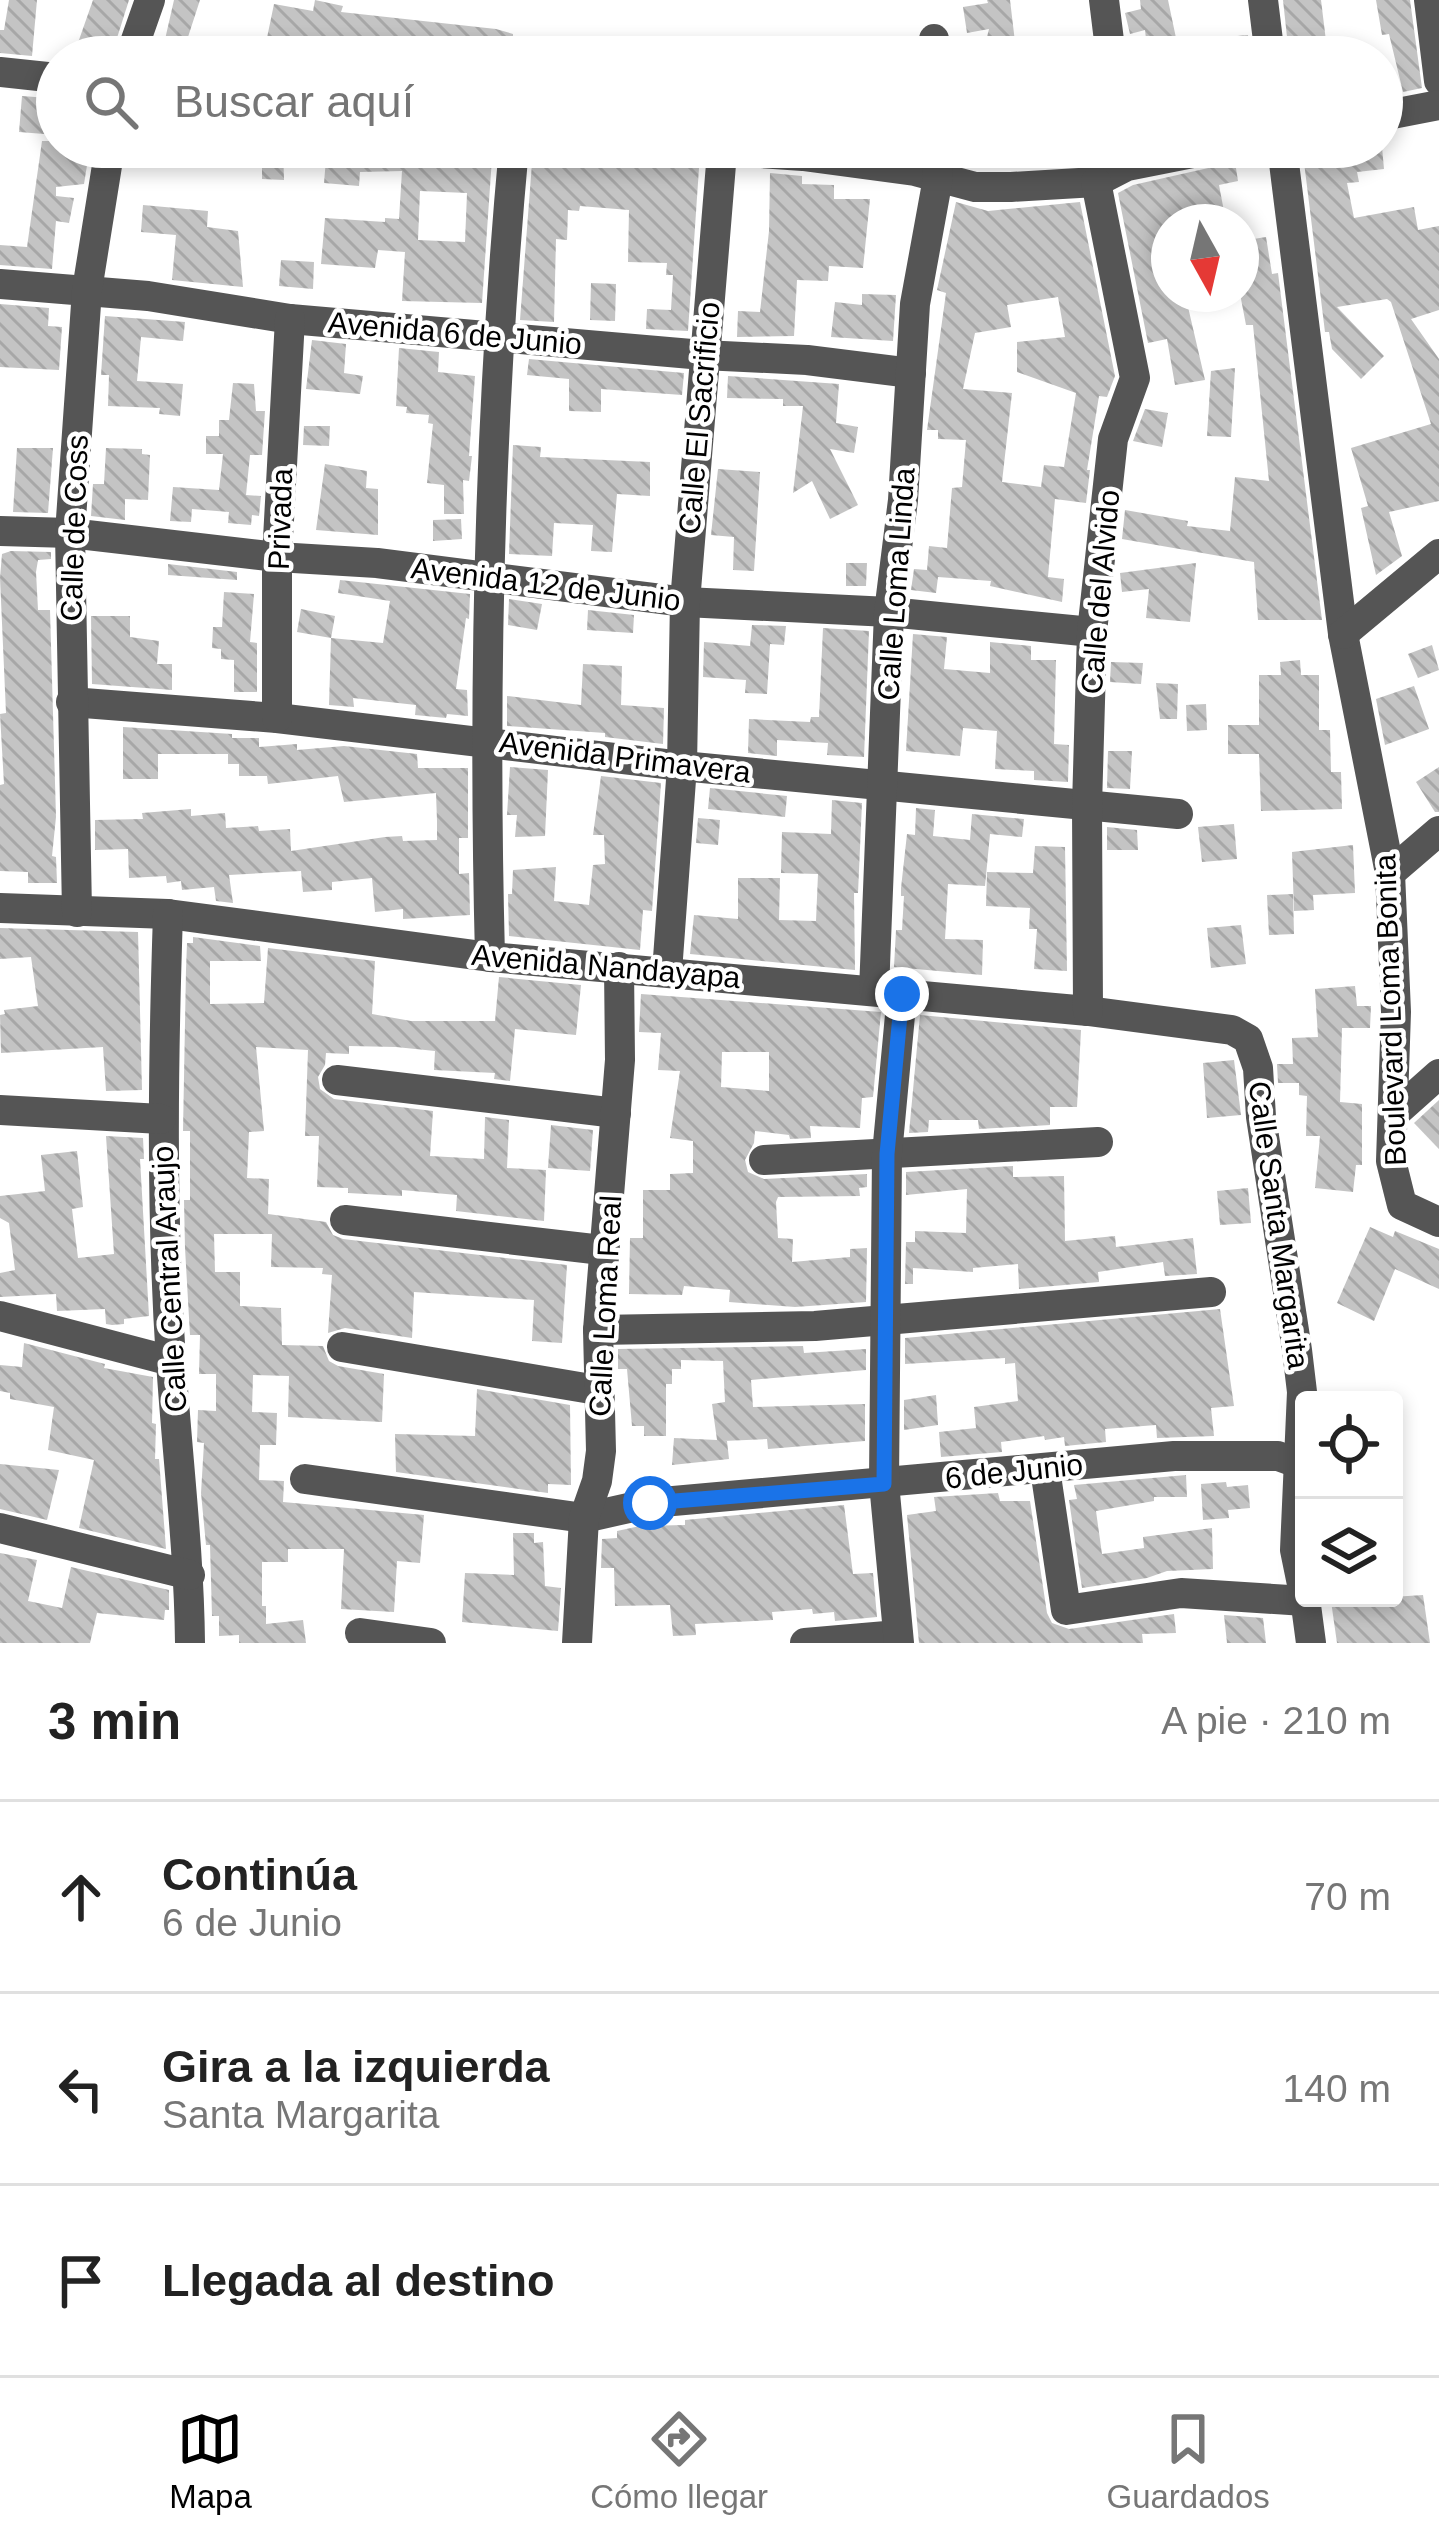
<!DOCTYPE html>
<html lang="es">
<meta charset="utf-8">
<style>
body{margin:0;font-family:Arial,sans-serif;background:#f2f2f2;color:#222}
.controls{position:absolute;right:36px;bottom:36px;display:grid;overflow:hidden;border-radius:12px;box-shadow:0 6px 18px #0003}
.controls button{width:108px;height:108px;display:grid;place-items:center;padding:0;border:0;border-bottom:3px solid #e0e0e0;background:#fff;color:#222;font:60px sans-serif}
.compass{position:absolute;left:1151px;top:204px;width:108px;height:108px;border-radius:50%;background:#fff;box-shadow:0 6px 18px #0003;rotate:172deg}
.stop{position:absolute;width:36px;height:36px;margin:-27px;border:9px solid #1a73e8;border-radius:50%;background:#fff}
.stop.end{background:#1a73e8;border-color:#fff;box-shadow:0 3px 12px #0008}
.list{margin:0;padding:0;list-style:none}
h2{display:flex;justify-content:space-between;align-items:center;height:156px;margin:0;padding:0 48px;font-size:51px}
h2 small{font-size:39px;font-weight:400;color:#767676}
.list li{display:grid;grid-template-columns:78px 1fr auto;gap:36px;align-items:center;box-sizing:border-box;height:192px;padding:0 48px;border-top:3px solid #e0e0e0}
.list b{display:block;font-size:45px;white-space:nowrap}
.list p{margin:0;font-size:39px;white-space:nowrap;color:#767676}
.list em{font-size:39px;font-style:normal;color:#767676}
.icon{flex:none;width:66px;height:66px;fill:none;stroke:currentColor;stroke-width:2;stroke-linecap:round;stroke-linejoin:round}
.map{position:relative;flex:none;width:1439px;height:1643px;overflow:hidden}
.search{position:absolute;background:#fff;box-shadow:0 6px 18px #0003;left:36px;right:36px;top:36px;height:132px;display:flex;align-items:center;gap:30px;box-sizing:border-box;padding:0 42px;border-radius:66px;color:#767676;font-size:45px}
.sheet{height:732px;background:#fff}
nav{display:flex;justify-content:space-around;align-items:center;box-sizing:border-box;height:168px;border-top:3px solid #e0e0e0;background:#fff;font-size:33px;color:#767676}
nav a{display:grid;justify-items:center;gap:6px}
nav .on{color:#000}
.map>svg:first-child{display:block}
.building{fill:url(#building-back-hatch);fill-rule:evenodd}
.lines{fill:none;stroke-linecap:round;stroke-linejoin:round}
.minor{stroke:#555;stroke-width:30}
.route{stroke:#1a73e8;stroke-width:15}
.labels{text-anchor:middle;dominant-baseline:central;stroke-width:9;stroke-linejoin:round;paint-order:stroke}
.street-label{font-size:30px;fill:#000;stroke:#fff}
</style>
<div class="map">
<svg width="1439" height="1643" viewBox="0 0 1439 1643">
<defs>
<pattern id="building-back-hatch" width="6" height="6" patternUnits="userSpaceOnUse" patternTransform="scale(3)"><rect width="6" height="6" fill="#c4c4c4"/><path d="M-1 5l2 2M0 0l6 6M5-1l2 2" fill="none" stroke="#a7a7a7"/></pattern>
</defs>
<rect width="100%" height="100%" fill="#fff"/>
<g class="building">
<path d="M9,0H37L32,56L0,53V30H4Z"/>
<path d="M93,0H129L111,57H73Z"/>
<path d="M174,0H200L188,37L243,48V57H161Z"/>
<path d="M315,0L343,6L341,12L496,29L513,34V39L559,45V57H263L274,4L313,11Z"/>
<path d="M987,0H1010L1015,42L1006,43L1002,57H982L989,29L967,33L963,7L988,3Z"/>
<path d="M1140,0H1168L1180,57H1148L1145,30L1130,34L1125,13L1141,9Z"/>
<path d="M1283,0H1321L1326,41L1288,46Z"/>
<path d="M1376,0H1410L1422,88L1403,92L1389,34L1382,35Z"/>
<path d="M1248,35L1250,57H1228L1226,37Z"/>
<path d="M22,96L48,98L47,106H57V135L19,132Z"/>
<path d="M42,141H56V147H86V153H89L84,184L56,187V196L74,198L69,223L56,221L52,269L0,265V245L27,247Z"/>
<path d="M262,147H283L284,180L262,179Z"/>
<path d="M327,147H458L457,155L492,158L482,303L402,301L405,252L378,250L375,268L321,264L325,218L385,222V218L399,219L402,171L360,172L359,186L324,183ZM420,191L467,193L465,242L418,240Z"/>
<path d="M1014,147H1082L1083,158L1017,167Z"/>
<path d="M1329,147H1382L1384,169L1357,172L1359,182L1347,183L1354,218L1414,207L1418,230L1439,226V310L1411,319L1439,359V501L1389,512L1402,556L1376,575L1361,508L1368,506L1351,448L1431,424L1391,302L1387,299L1337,307L1384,356L1361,379L1332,349L1329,332H1325L1304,162L1330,159Z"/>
<path d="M533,150L632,156L631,167L699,168L688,331L646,329L647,309L671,310L673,275H666L667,263L628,262L629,210L580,206L579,211L568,210L567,240L556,239L554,322L520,320Z"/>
<path d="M1235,162L1238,181L1219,185L1226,222H1169V294H1185L1205,380L1175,385L1167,339L1148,343L1118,193L1133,185Z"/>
<path d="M770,173L802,176V184L834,185V199H870L863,268L829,266L828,281L797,280L794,336L737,337L738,311L760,312L769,231Z"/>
<path d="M956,202L988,211L1080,202L1115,376L1107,397L1099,396L1087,470H1090L1086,503L1055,499L1048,577L1064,579L1062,602L990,586L991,581L938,577L936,593L911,590L914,569L927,570L929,546L947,548L952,488L962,487L966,440L938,439V430H927L946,293L937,290ZM1058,297L1065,337L1017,342V372L1076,393L1064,467L1044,465L1041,487L1002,482L1012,393L963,389L975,333L1011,327L1007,305Z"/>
<path d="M143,205L208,211L207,227L238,231L243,287L172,280L176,235L141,232Z"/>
<path d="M1266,237L1272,274L1278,273L1322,620H1258L1254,562L1122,539L1125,510L1188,521L1187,526L1230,531L1235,477L1269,481L1253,325H1246L1241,299V241Z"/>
<path d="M281,260L314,262L313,289L279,286Z"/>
<path d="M591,283L616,284L615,321L590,320Z"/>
<path d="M862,294L896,295L893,341L831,337L835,302L862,305Z"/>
<path d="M0,304L49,308L48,326L62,327L59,370L0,367Z"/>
<path d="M105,316L185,322L183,341L141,337L137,381L183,384L180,416L159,414L160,408L108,406L109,375H101Z"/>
<path d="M312,340L346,344L344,373L363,376L360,394L306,389Z"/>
<path d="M399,348L439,352L438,372L475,376L469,456H472L469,481L463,480L464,514H444V485L427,483L433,424L428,423L429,415L406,413L407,407L396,406Z"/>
<path d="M529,359L684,373L682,395L601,389V412L569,411V379L527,375Z"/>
<path d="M1235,368L1231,437L1207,436L1211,371Z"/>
<path d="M728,376L839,384L836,423L858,427L854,453L830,449L858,505L830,519L812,481L793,493L803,406H783V399L727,398Z"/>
<path d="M233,383L254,384L256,411H265L262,455H250L246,495L261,496L259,516L252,515L251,525L228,523L229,512L192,509L191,522L170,521L173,487L219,490L223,454H206V436H219V420H229Z"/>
<path d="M1145,409L1168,413L1162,447L1133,441Z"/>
<path d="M304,426H330L329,446L303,445Z"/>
<path d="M513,445L541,447L540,457L650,462V496L617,494L612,552L591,551L593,525L554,523L552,556L509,554Z"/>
<path d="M17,448H53L48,513L13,512Z"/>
<path d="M106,448L142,449V454L150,455L148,500L125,499V520L91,516L93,484H104Z"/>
<path d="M325,464L367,471L366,488L378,489V535L316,530Z"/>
<path d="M718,469L760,472L754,571L733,570L734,537L711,535Z"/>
<path d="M461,519L462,539L433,541V520Z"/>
<path d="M11,551L51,552V559L38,560L36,572L38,610H50L56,817L52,856L56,857L57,883H28V872L0,871V785L4,784L0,714L6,713L0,578L2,554Z"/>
<path d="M846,563H867L866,586H846Z"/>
<path d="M1196,563L1190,622L1146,618L1149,589L1122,592L1120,573Z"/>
<path d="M168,564L237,572V580L168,575Z"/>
<path d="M340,580L470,594L469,619L466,618L456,689L467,690L468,716L447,714L446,718L415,715L416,705L353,698L354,707L329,705L331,638L383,643L390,601L338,593Z"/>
<path d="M224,592L254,594L250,642L257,643V692H234V660L221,659V649L212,648L213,627H222Z"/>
<path d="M509,599L542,604L537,630L508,625Z"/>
<path d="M301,609L335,616L331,638L297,632Z"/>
<path d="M588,610L634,615L633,633L587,630Z"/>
<path d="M91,616H130V637L159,641L157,664H172V690L92,684Z"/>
<path d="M752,625L786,626L784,645L770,644L767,694L745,693L746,680L703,677L704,642L750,646Z"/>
<path d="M823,628L869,631L864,757L827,755L828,743L777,740V756L748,753L749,719L810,722L811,717H819Z"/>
<path d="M913,634L947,637L944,669L990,673V642L1031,646V660H1056L1054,744L1069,745L1068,782L1034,780V771L995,769L997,731L963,728L960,756L906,751Z"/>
<path d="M1432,645L1439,670L1418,678L1408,654Z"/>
<path d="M1300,660L1301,675H1319V730H1330L1331,772H1341L1342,809L1261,811L1259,754H1228V725H1259V675H1281L1280,662Z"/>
<path d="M1111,662L1143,663L1141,684L1110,682Z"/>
<path d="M583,664L622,666L621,705L664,708L663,744L605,737V733L507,726V696L581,705Z"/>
<path d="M1156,683L1178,684L1177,719H1160Z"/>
<path d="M1414,686L1429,729L1385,745L1376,699Z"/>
<path d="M1206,704L1207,730L1187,731L1186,705Z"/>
<path d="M123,727L232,734V738H259V747L297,744V750L344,746L417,754L418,768H468V838H459V874L469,873L470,915L403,919V909L375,912L372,878L332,882V890L303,892L301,871L229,875L233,903L216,901L214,887L182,890L181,881L167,883L166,876L129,878L128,849L95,850V820L143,819L142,813L191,809V816L225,813L226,828L258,826L259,831L290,829L291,851L385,837L402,836L403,841L437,840V821L436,793L344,802L338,776L268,784L267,776H239V764H228V754H158V779H123Z"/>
<path d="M1108,751H1132L1130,789L1107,788Z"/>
<path d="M510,767L548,770L545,836L515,837L517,815H507Z"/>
<path d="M1439,767V812H1435L1416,782Z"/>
<path d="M601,776L661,783L652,911L643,910L640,950L509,936L508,894H512L513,870L556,867L554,901L589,905L593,865L605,864L604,835H593Z"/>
<path d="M710,788L787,796L785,817L708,809Z"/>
<path d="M832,800L862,803L858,893H854L855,970L690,954L694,915L738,919V878H780L779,920L816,921L818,874L781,873L782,832L831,834Z"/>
<path d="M916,808L935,810L933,836L970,840L972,814L1024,819L1022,837L990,834L985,886L948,884L945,939L983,940L982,975L894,967L896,930H902L904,896H901V888L907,834L915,835Z"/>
<path d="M698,818L720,820L718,845L696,843Z"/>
<path d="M1234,824L1237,859L1202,862L1198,827Z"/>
<path d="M1107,827L1137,830L1138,850H1107Z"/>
<path d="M1353,845L1355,893L1313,895L1314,910L1294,911L1292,852Z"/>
<path d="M1035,846L1065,847L1067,971L1034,969L1037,929H1029L1030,908L986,906L987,872L1033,873Z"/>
<path d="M1293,894L1294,934L1269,935L1267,895Z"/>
<path d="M1241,925L1246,964L1211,968L1207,928Z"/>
<path d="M0,928L138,932L142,1090L106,1091L103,1047L1,1053L0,1015L5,1014L4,1010L38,1006L31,957L0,959Z"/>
<path d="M193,937L260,946L261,961H210V1004L264,1003L268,948L375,961L372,1014L411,1021H495L499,977L581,985L576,1035L515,1029L510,1081L494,1079L495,1073L434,1070L435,1051L396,1047L349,1046V1054L326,1053L325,1065L318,1077L320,1089L334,1099L433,1111L430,1156L484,1159L485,1117L509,1120L507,1168L546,1170L544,1221L456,1211L457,1195L402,1190V1196L348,1193V1188L317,1187L319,1136H305L308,1050L256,1047L264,1131L249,1132L247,1178L269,1179L268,1214L326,1222L333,1235L343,1239L567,1265L562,1343L532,1341L534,1300L414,1292L412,1338L345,1328L328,1333L332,1275L322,1274L323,1268L271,1267L272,1234H214L215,1272H240V1306L281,1308L282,1345L323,1346L329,1361L338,1366L384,1374L382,1422L288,1417L289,1376L253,1375L252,1412L277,1413L276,1445H260L259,1480L284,1481L283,1502L424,1515L420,1563L397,1561L394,1612L341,1609L344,1549H288V1562H262V1606H266V1624L303,1620L306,1643H239V1635L219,1636V1616H212L210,1545H206L201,1493L204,1443L197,1442L198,1410L216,1411V1374H199L200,1335H190L185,1248L184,1200H190V1131H183L186,970L187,943H193Z"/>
<path d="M1355,986L1357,1006H1371L1370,1028H1342L1340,1102L1362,1104V1165H1356L1353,1192L1315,1188L1320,1136H1306L1307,1096L1299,1095V1083H1278L1277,1064H1293L1292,1038L1318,1037L1315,989Z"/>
<path d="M641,994L881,1012L873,1097L862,1098L860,1128L810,1126L811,1138L790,1139L789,1135L755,1131L754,1143L745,1160L748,1172L764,1179L867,1174V1187L859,1188L860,1196L778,1197L776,1202L778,1238L793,1239L792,1262L850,1257V1249L867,1248L866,1302L795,1307L729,1302L730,1290L684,1286L682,1295L629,1294L630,1238H643V1190H670V1174L693,1173V1141L670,1138L680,1071L658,1070L661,1033L639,1032ZM722,1052H769V1091L721,1087Z"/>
<path d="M920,1015L1081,1030L1077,1107H1050V1125L979,1129L978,1120H929L928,1132L909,1133Z"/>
<path d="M1234,1060L1241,1115L1207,1118L1203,1063Z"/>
<path d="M1439,1100V1149L1414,1123Z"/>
<path d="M551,1125L593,1130L590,1171L548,1168Z"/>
<path d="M106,1136L143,1138L144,1159H140L149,1316L124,1319V1324L112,1325L106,1324L105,1309L57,1311L56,1294L0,1297V1273L15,1270L9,1223L0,1218V1196L45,1191L41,1155L77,1151L83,1207L72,1209L78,1258L114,1254Z"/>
<path d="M1013,1166V1177L1064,1176L1065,1241L1115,1236L1116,1247L1193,1238L1197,1274L1165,1276L1163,1262L1098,1272L1099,1282L1019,1289L1018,1264L973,1268V1272L913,1268V1284H905L906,1242H915V1231L966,1233L967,1189L906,1195V1172Z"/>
<path d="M1248,1188L1251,1223L1220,1225L1217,1191Z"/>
<path d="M1370,1227L1393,1237L1395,1231L1439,1249V1289L1395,1269L1374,1321L1337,1303Z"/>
<path d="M1220,1309L1234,1406L1211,1408L1214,1436L1157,1438L1156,1425L1105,1429L1106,1442L1065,1446L1064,1437L1045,1440L1044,1436L1001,1442L1002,1452L941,1457L939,1432L976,1428L974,1407L1018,1401L1015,1363L1005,1364V1358L905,1364V1338Z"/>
<path d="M24,1343L105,1364L104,1368L153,1377L152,1423L156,1424L155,1459H159L166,1549L79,1528L94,1460L48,1450L54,1407L10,1399V1393L0,1391V1365L22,1367Z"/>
<path d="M803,1346L804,1353L866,1349V1370L751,1380L753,1407L865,1404V1441L768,1449L767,1439L723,1441H727L729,1459L672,1465L674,1438L717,1440L712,1404L725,1402L723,1361L681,1360V1369H672V1384H666V1436H644V1426H632L627,1369H618V1349Z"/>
<path d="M477,1389L570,1405L571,1485L548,1484V1493L396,1472L395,1434L475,1436Z"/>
<path d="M936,1395L938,1425L904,1430V1400Z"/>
<path d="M0,1464L59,1470L47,1520L0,1509Z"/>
<path d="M1186,1475L1187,1497H1154V1501L1096,1511L1102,1554L1144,1548L1143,1537L1212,1528L1213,1569L1167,1571L1147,1578L1082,1588L1069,1500L1077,1499L1074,1485Z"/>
<path d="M1226,1482L1227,1487L1248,1485L1250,1508L1228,1510L1229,1518L1203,1520L1201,1484Z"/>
<path d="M998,1493L1000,1501H1030L1047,1613L1052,1623L1069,1629L1174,1614L1176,1633L1142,1634L1143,1643H919L907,1515L936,1511L934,1497Z"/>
<path d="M844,1505L853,1574L873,1573L877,1617L835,1621L834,1612L813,1614L812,1609L772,1612L773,1620L695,1624L696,1635L673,1636L670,1605L615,1606L614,1568H601L602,1539L617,1538V1531L640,1526L685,1525V1520Z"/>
<path d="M513,1533H534V1543L543,1542L545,1586L561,1588L558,1631L462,1622L465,1573L514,1575Z"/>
<path d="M0,1553L37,1560L28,1601L62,1608L71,1567L169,1590V1610H165L164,1620L97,1613L90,1643H0Z"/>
<path d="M1423,1595L1430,1643H1337L1331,1601Z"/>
<path d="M1224,1615L1263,1618L1266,1643H1227Z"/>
</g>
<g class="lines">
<g class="minor">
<path d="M1104,0L1111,57"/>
<path d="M1263,0L1270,57"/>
<path d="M1429,0L1439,81"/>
<path d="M934,39V57"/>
<path d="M130,57L150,0"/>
<path d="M0,72L57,78"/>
<path d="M1382,116L1439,105"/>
<path d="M673,147L803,156L915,171L975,187H1011L1096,182L1127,166L1223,147"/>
<path d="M1282,147L1343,634L1390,873L1396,1012L1391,1161L1402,1205L1439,1222"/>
<path d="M0,284L148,296L290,319L703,355L807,360L911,373"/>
<path d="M0,531L70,533L277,557L377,563L685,602L889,612L1092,632"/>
<path d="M1343,634L1439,554"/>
<path d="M71,702L277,718L682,766L1178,814"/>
<path d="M277,718V557L290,319"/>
<path d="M1390,873L1439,831"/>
<path d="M0,908L168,914L490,957L1088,1011L1232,1030L1248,1039L1258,1068L1261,1117L1297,1350L1302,1392L1295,1550L1304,1594"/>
<path d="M77,912L70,533L87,290L110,147"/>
<path d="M168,914C163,1063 161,1211 171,1361C177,1455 189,1548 190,1643"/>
<path d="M490,957C483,686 489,417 514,147"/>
<path d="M667,972L682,766L685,602L722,152"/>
<path d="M874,991L889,612L903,500L915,304L938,178L937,147"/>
<path d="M1088,1011L1087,806L1092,632L1113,439L1135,378L1096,182"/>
<path d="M337,1080L616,1113"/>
<path d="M0,1110L161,1119"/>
<path d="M1394,1114L1439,1074"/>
<path d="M764,1160L1098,1142"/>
<path d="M345,1220L602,1250"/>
<path d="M0,1316L171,1361"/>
<path d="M598,1330L815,1326L1211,1292"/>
<path d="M342,1347L597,1390"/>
<path d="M1045,1469L1066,1610L1181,1593L1305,1601"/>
<path d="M305,1479L584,1518L651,1503L1174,1456H1278L1300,1464"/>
<path d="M0,1528L190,1575"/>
<path d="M1305,1598L1311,1643"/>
<path d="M360,1633L431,1643"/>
<path d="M577,1643L584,1518L597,1481L601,1451L598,1330L620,1060L619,967"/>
<path d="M805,1643L898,1635"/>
<path d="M899,1643L884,1483L887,1154L902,994"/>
</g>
</g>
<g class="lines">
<path class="route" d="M650,1503L884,1484L887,1154L902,994"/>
</g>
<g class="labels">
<g class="street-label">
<text transform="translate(455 333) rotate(5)">Avenida 6 de Junio</text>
<text transform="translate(699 418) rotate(-85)">Calle El Sacrificio</text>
<text transform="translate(280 519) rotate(-88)">Privada</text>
<text transform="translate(74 528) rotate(-88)">Calle de Coss</text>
<text transform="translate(546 584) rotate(7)">Avenida 12 de Junio</text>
<text transform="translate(896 584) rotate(-86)">Calle Loma Linda</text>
<text transform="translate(1100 592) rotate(-85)">Calle del Alvido</text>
<text transform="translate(625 757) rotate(7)">Avenida Primavera</text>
<text transform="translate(606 966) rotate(5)">Avenida Nandayapa</text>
<text transform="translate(1390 1010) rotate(-92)">Boulevard Loma Bonita</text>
<text transform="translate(1279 1225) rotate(82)">Calle Santa Margarita</text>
<text transform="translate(169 1279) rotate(-93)">Calle Central Araujo</text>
<text transform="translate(605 1306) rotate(-87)">Calle Loma Real</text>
<text transform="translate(1014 1471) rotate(-6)">6 de Junio</text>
</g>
</g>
</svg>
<div class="controls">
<button><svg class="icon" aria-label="locate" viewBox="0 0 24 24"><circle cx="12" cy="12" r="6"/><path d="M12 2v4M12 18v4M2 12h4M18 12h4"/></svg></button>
<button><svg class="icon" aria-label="layers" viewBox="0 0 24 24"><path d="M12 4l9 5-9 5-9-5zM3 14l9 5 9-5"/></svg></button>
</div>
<svg class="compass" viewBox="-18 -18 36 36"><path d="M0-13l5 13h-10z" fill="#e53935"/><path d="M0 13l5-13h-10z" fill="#767676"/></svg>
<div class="stop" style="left:650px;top:1503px"></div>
<div class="stop end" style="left:902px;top:994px"></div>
<div class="search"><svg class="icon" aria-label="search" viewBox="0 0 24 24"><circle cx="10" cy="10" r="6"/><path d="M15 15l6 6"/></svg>Buscar aquí</div>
</div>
<section class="sheet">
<h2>3 min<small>A pie · 210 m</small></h2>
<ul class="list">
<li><svg class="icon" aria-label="ahead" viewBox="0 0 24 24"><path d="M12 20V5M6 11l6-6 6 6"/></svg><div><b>Continúa</b><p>6 de Junio</p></div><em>70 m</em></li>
<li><svg class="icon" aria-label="left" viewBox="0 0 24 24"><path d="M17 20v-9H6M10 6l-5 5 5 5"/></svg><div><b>Gira a la izquierda</b><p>Santa Margarita</p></div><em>140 m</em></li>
<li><svg class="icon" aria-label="arrive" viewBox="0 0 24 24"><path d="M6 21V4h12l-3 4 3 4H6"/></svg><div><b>Llegada al destino</b></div></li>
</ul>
</section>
<nav>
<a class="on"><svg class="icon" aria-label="map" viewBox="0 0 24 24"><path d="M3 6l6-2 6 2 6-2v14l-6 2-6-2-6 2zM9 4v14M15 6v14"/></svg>Mapa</a>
<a><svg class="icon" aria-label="directions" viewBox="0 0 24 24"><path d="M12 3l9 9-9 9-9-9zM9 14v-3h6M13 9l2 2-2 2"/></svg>Cómo llegar</a>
<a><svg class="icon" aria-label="saved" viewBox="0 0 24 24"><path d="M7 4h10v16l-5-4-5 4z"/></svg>Guardados</a>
</nav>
